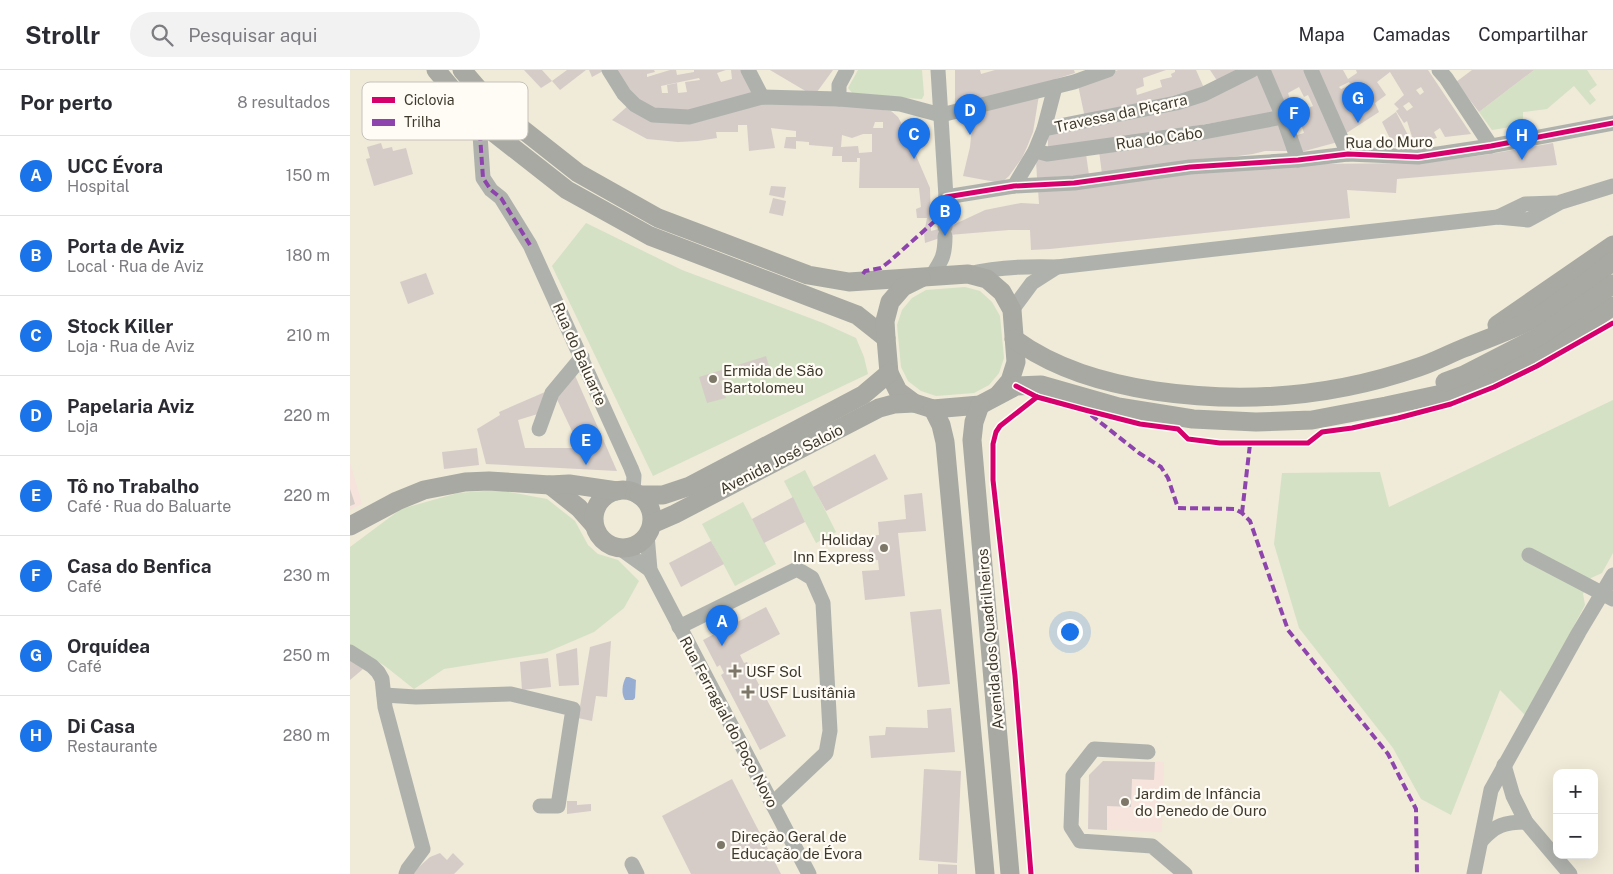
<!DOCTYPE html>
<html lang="pt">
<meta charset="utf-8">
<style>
body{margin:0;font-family:"Public Sans",sans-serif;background:#f2f2f3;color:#2b2b33}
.controls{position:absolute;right:15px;bottom:15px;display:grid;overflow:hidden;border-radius:10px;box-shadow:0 5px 20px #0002}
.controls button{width:45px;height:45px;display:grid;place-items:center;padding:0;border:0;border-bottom:1px solid #e1e1e2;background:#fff;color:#2b2b33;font:25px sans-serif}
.you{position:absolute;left:719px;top:561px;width:18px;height:18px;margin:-12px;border:4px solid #fff;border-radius:50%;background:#1a73e8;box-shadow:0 0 0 8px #1a73e833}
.badge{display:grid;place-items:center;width:32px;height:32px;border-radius:50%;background:#1a73e8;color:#fff;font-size:16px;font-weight:700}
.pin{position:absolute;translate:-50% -41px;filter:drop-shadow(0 1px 2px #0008)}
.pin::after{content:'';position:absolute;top:26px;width:18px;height:15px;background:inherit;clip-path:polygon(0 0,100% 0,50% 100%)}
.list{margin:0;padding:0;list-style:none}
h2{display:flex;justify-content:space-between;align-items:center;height:65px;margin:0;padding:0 20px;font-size:21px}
h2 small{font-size:16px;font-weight:400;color:#7c7c81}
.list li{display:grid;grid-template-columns:32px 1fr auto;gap:15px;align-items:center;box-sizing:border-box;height:80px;padding:0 20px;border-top:1px solid #e1e1e2}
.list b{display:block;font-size:19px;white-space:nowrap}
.list p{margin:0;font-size:16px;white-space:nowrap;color:#7c7c81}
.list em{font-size:16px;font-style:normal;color:#7c7c81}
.icon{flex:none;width:28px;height:28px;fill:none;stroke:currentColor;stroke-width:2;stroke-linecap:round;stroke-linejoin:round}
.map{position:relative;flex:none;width:1263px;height:804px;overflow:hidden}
header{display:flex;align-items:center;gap:30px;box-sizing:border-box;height:70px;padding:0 25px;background:#fff;border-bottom:1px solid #e1e1e2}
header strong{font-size:24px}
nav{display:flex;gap:28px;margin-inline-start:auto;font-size:18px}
.search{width:350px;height:45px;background:#f2f2f3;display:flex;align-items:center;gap:12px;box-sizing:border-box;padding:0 18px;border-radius:28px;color:#7c7c81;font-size:19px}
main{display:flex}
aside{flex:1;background:#fff}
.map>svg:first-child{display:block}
.education{fill:#f5e3dc}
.green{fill:#d4e1c4}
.water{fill:#97aed2}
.building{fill:#d5ccc8;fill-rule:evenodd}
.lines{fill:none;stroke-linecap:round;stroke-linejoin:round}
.minor{stroke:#afb2ac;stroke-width:15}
.major{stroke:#a7a9a2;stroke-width:19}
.quiet{stroke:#8e44ad;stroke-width:4;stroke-dasharray:8 4;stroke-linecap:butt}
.cycleway-casing{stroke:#fffcf6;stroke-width:8}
.cycleway{stroke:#d6006c;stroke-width:5}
.poi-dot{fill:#7c7768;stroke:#fffcf6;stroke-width:2}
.labels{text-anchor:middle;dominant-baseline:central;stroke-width:4.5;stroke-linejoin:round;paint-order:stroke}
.street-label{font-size:15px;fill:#3e392c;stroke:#fffcf6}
.poi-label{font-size:15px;fill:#3e392c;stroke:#fffcf6;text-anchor:start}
.key{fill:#fffcf6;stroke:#c5c2b9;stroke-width:1}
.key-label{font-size:14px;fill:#3e392c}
</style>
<header>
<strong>Strollr</strong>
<div class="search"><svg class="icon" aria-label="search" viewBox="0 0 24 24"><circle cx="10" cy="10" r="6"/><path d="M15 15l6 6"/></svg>Pesquisar aqui</div>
<nav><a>Mapa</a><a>Camadas</a><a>Compartilhar</a></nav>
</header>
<main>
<aside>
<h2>Por perto<small>8 resultados</small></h2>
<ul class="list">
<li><span class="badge">A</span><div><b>UCC Évora</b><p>Hospital</p></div><em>150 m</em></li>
<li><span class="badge">B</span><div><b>Porta de Aviz</b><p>Local · Rua de Aviz</p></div><em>180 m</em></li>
<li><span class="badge">C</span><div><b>Stock Killer</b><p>Loja · Rua de Aviz</p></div><em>210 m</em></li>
<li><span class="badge">D</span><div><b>Papelaria Aviz</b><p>Loja</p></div><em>220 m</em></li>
<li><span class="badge">E</span><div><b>Tô no Trabalho</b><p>Café · Rua do Baluarte</p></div><em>220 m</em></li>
<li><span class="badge">F</span><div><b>Casa do Benfica</b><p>Café</p></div><em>230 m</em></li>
<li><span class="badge">G</span><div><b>Orquídea</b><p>Café</p></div><em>250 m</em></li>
<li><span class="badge">H</span><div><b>Di Casa</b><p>Restaurante</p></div><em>280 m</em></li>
</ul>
</aside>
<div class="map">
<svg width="1263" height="804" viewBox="0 0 1263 804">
<rect width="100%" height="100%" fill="#f0ead8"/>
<g class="education">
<path d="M0,392L12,434L0,440Z"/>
<path d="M753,691L814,692L812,762L738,759L739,705Z"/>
</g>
<g class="green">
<path d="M508,0H572L574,25L572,29L504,25L498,18Z"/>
<path d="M1184,0H1237L1247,15L1239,21L1246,30L1240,35L1224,16L1197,39L1173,42V55L1142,60L1129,42Z"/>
<path d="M236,153L332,200L473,253L506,268L514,287L518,304L303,406L202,196Z"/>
<path d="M615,217L630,221L642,232L650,246L654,288L649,303L639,315L624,323L586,326L571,321L558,311L551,297L547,255L552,240L562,228L576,220Z"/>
<path d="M1263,330V483L1252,503L1241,508L1233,524L1235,535L1176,646L1150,620L1101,745L1071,729L1043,678L949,558L924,474L932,403L1030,402L1039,437Z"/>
<path d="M455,400L486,462L466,473L434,411Z"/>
<path d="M148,420L197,429L225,451L238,475L248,484L268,490L289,511L274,538L244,562L195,583L94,599L64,619L35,596L0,575V477L51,439L108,423Z"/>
<path d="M393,432L426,494L385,516L352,454Z"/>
</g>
<path class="water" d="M276,607H279L286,610L285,628L283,630H275C271,624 272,614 276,607Z"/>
<g class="building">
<path d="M174,0H192L202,11L191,18Z"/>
<path d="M217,0H236L210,20L202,11Z"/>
<path d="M239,0H255L242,7Z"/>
<path d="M263,0H304L305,2L297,4V7L320,0H326L327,5L344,2V0H376L367,3L371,12L382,9L381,0H392L403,25L343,42H307L285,32ZM349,8L350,10L335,12L337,22L328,23L327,13L317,15L318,23H312L311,16Z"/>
<path d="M420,0H483L464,26Z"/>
<path d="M605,0H630L631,4L645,0H724L725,3L605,40Z"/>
<path d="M768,0H816L793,8L794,16L786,19L787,25L812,17L810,10L822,7L821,4L825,2V0H846L854,18L829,27L735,48L728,15Z"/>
<path d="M860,0H894L868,12Z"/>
<path d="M906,0L928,42L748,72L698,79V63L735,54Z"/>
<path d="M919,0H956L988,72L951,82L944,66L954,63L951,54L941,57ZM949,17L954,27L958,25L963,36L953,40L950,35L949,37L945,27L940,29L938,23Z"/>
<path d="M966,0H993L998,9L1007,3L1006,0H1078L1121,64L1095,67L1090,58L1084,62L1087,68L1064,73L1057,51L1054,53L1046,41L1049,39L1044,34L1054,25L1040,2L1027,12L1036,25L1025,33L1029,42L995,64ZM999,12L1001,15L991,19L989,17ZM1071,17L1074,22L1070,25L1066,20ZM1016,20L1021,27L1011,33L1007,26ZM1059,32L1063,37L1057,41L1053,36Z"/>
<path d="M1122,0H1184L1129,42L1106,12Z"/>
<path d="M689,25L683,62L677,77L672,88L659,106L651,113L613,106L620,77L622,56L624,55V41Z"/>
<path d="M420,32L464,36L498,35L541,41L548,47L555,60L580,118L581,161L603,155L635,140L671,133L689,134L688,119L801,110L832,104L959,94L1073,93L1134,85L1203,73L1207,95L1047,109L1046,123L997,120L1000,148L700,179L681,180L680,160H659L599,165L575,173L574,163L577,148H567L566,139L571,137L569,118H509L510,88H507V92H492V86H482L483,77L459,75V72L446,71V79L434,78L436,67H446V61L421,58L425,78L399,81L397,55H388V62H366L367,68L348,71L328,72L297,69L262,50L280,34L301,47ZM525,52H533V58H523ZM513,64H522V82L509,83L508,76L491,77L492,65L502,68Z"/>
<path d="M1046,42L1062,73L1044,77L1032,52Z"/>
<path d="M928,51L939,81H915L903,84L752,104L749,81Z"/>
<path d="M31,73L33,79L42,77L43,81L56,78L63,104L24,116L16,89L20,88L17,77Z"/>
<path d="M736,84L739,105L687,108L686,90Z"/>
<path d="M421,116L436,117L434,128L419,125Z"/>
<path d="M423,128L436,131L433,146L419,143Z"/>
<path d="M76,203L84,224L58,234L50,212Z"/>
<path d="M416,286L419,296L370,311L376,328L357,333L349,307Z"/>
<path d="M223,301L267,401L136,394L127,359L150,345L149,342L195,322L191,343L168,350L175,378H230L204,323Z"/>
<path d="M127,378L129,395L94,399L92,382Z"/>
<path d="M525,384L538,409L476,441L463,417Z"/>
<path d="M0,419L5,434L0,436Z"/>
<path d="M572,423L576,461L548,463L555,526L515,530L512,501L529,500L528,490L520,491L518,466L529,465L528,452L556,449L554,425Z"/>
<path d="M443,427L455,452L414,473L402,449Z"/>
<path d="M361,471L374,494L331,517L319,493Z"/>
<path d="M416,537L430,564L390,585L394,593L397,592L436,666L410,680L371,605L374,603L370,595L367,597L353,570Z"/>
<path d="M591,539L600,614L568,617L560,542Z"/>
<path d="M261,571L257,627L246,626L242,651L228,648L240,577Z"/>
<path d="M227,578L229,615L209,616L206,584Z"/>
<path d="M198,588L201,617L172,620L170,592Z"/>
<path d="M0,590L13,599L0,610Z"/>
<path d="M601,638L605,682L521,688L519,666L535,665L536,657L578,658L577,640Z"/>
<path d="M753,691L805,692L804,710L782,709L781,737L757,736V760L738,759L739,705Z"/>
<path d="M574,699L611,701L607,793L569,790Z"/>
<path d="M382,709L431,804H341L312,746Z"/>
<path d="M217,731H227V735L241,734V741L217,744Z"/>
<path d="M90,783L97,790L103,783L114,794L104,804H61L80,787Z"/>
<path d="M588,794L607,795V804H588Z"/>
</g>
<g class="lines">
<g class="minor">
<path d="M259,0L274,24L285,35L303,45L339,47L412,27L489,29L550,34L591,45"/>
<path d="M398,0L412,27"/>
<path d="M588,0L596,127L595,157"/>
<path d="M913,0L933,47L948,90"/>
<path d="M961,0L998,84"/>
<path d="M1089,0L1096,8L1141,76"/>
<path d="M489,29V15L497,0"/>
<path d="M591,45L724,12L758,0"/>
<path d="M129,51L133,108L141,120L151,128L180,175L281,398L284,406L283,421"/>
<path d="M694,59L826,33L854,24L902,0"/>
<path d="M685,81L697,84L854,62L933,47"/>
<path d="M664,116L685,81L694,59L705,17"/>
<path d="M596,127L664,116L724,113L840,97L948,90L998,84L1068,87L1141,76L1263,53"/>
<path d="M1148,147L1175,134L1206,133"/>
<path d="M618,204C647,197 677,196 707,197L1148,147L1178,150L1211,132L1263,116"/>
<path d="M581,207C592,190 595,186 595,166"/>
<path d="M662,240L682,213L707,197"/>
<path d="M189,359L202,323L232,287"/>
<path d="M297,465L300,500L459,804"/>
<path d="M268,477L300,500"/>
<path d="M1179,485L1263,529"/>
<path d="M329,557L447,499L462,508L473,533L480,661L476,683L422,734"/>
<path d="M0,582L22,596L28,602L32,609L35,637L73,779L58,799L56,804"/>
<path d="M34,625L66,627L161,624L223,639L208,736H190"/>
<path d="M798,682L744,679L723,706L721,757L730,771L802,776L835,804"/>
<path d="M1154,695L1163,726L1176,752L1220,804"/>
<path d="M1131,771C1145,755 1155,752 1176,752"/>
<path d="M282,794L287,804"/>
<path d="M1124,804L1141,720L1229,562L1263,505"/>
</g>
<g class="major">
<path d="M86,0L129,51L217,120L300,166L507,245L536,268"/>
<path d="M112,0L143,36L228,103L308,148L458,205L499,212L618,204L637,209L652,222L662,240L666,292L660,311L649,324"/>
<path d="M571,208L553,217L540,232L535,251L536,268L539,303L548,321L564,333L583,339L630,335L666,316L691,315L768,337L843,349L906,352L962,350L1036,336L1115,319L1198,281L1263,236"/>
<path d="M1147,255L1263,175"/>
<path d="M664,269C705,299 754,313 805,321C895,334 983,327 1069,297C1084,292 1099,284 1114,278C1136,269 1159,261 1181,250C1188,247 1196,241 1203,236C1224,222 1244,207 1263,191"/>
<path d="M1095,312L1114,305L1190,266L1263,214"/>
<path d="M630,335L624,352L622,370L660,804"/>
<path d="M583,339L591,355L595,372L635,804"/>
<path d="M200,415L229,438L244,455"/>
<circle cx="273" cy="449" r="29"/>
<path d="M289,425H313L340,416L513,325L539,303"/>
<path d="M302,454L325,444L529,338L544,334L564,333"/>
<path d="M0,456L47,431L74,420L115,412L139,411L200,415L219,414L267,421"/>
</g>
<g class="quiet">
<path d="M129,51L133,108L141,120L151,128L180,175"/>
<path d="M513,204L515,201L531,198L540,191L596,141"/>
<path d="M741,345L789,383L811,397L818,408L828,438L885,439L892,443L900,451L938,560L1038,684L1066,739L1067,804"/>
<path d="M892,443L900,374"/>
</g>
<g class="cycleway-casing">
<g id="cycleway">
<path d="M596,127L664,116L724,113L840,97L948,90L998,84L1068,87L1141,76L1263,53"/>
<path d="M666,316L687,327L735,340L790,354L828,359L838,369L870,373H958L972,362L1002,358L1048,348L1101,334L1144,317L1187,296L1263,253"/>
<path d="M681,804L665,606L643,410V374L646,362L650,356L687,327"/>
</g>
</g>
<use href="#cycleway" class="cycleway"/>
</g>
<g class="poi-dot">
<circle cx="363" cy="309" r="5"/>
<circle cx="534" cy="478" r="5"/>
<path d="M382.5 593.5h5v5h5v5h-5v5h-5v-5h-5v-5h5z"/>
<path d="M395.5 614.5h5v5h5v5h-5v5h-5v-5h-5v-5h5z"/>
<circle cx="775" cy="732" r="5"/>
<circle cx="371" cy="775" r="5"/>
</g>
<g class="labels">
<g class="street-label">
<text transform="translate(771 43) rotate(-12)">Travessa da Piçarra</text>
<text transform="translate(809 68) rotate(-8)">Rua do Cabo</text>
<text transform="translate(1039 72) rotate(-1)">Rua do Muro</text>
<text transform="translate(230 284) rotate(66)">Rua do Baluarte</text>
<text transform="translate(431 389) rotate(-27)">Avenida José Saloio</text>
<text transform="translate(640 569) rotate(-95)">Avenida dos Quadrilheiros</text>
<text transform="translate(379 652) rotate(62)">Rua Ferragial do Poço Novo</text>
</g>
<g class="poi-label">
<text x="373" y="300">Ermida de São<tspan x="373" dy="17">Bartolomeu</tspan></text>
<text x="524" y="469" text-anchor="end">Holiday<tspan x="524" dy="17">Inn Express</tspan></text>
<text x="396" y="601">USF Sol</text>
<text x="409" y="622">USF Lusitânia</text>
<text x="785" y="723">Jardim de Infância<tspan x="785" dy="17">do Penedo de Ouro</tspan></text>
<text x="381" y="766">Direção Geral de<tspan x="381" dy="17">Educação de Évora</tspan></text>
</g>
</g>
<rect x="12" y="12" width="166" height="58" rx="8" class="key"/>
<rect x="22" y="27" width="23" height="6" fill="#d6006c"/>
<rect x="22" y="49" width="23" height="7" fill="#8e44ad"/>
<g class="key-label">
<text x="54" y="35">Ciclovia</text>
<text x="54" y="57">Trilha</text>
</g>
</svg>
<div class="controls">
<button>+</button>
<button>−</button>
</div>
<div class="you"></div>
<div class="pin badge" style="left:372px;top:576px">A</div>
<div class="pin badge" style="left:595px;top:166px">B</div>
<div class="pin badge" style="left:564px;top:89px">C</div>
<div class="pin badge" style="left:620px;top:65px">D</div>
<div class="pin badge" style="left:236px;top:395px">E</div>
<div class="pin badge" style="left:944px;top:68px">F</div>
<div class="pin badge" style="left:1008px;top:53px">G</div>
<div class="pin badge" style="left:1172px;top:90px">H</div>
</div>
</main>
